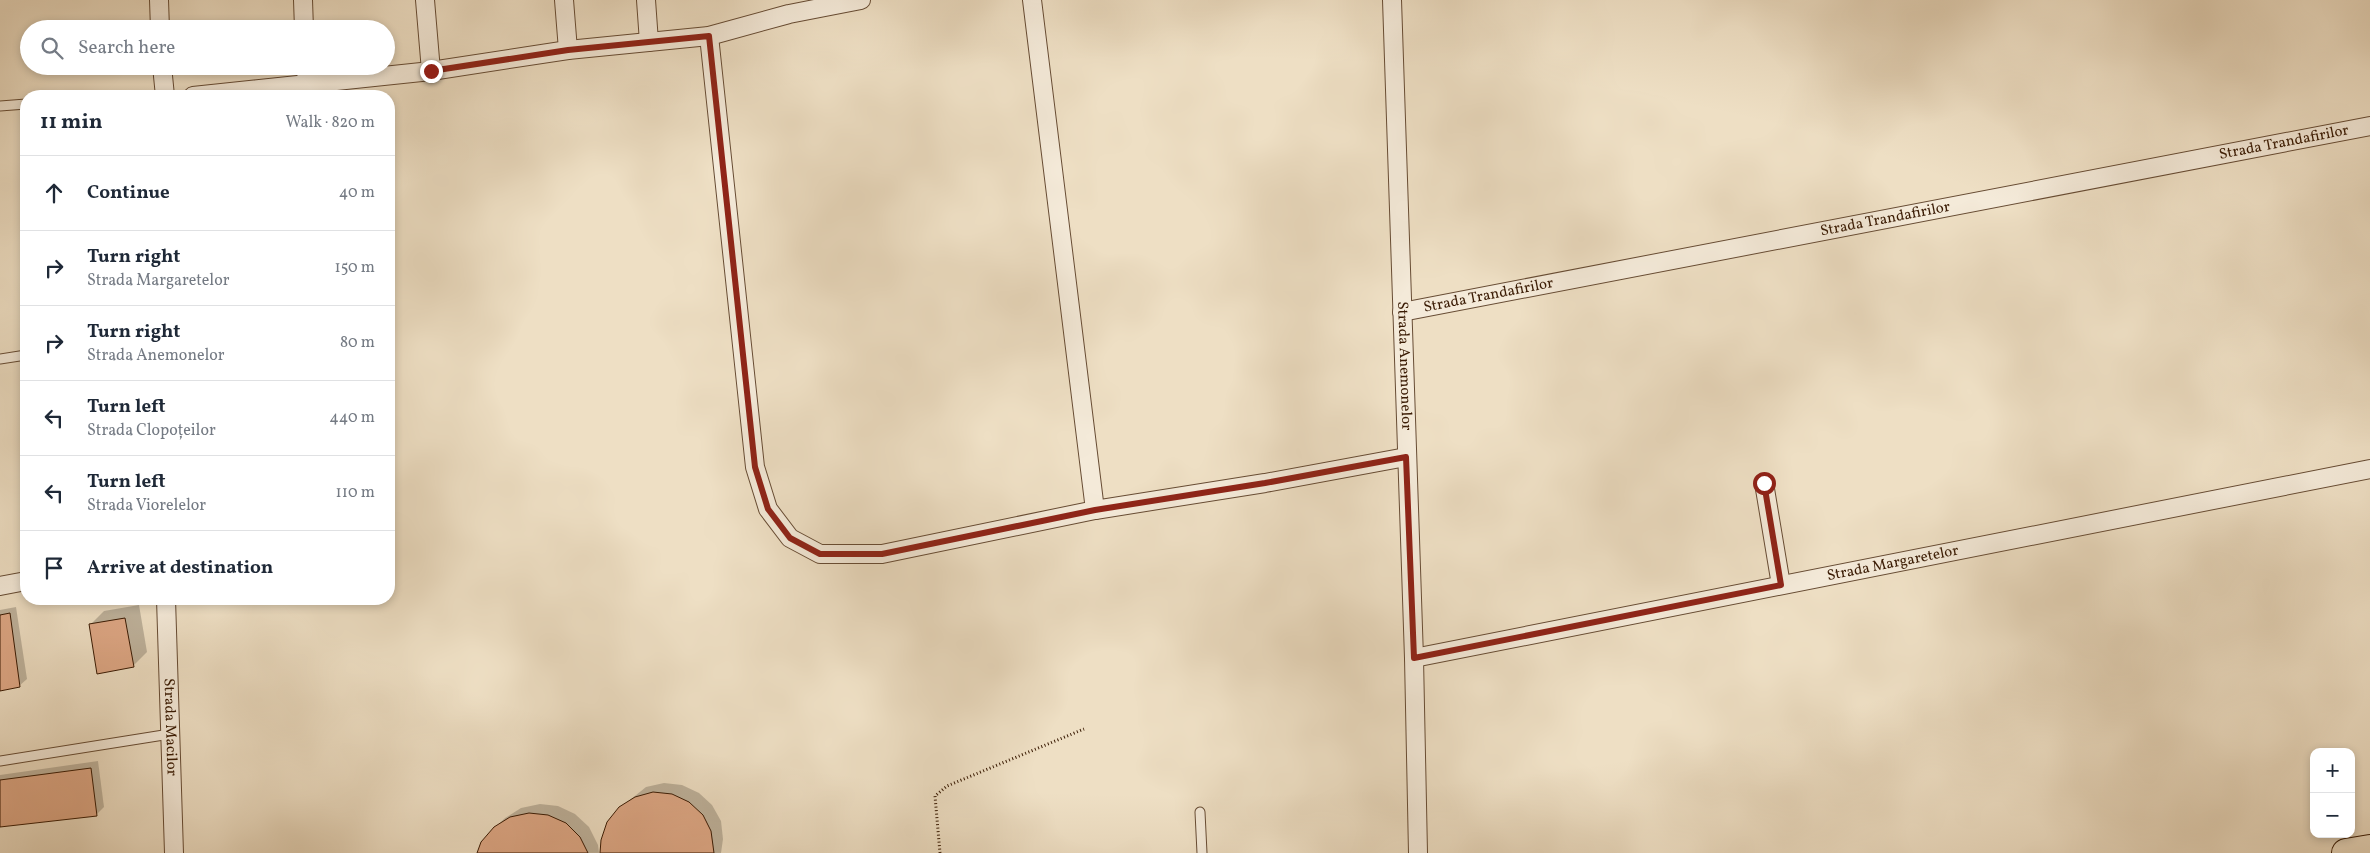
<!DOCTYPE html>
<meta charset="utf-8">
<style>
body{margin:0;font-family:Vollkorn,serif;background:#f6f6f7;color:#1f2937}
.controls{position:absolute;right:15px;bottom:15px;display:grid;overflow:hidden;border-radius:10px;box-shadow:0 2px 8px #0003}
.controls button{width:45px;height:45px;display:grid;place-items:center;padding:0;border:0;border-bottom:1px solid #e0e1e3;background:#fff;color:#1f2937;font:25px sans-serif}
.stop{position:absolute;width:15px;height:15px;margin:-11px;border:4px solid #8f2418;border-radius:50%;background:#fff}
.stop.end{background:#8f2418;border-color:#fff;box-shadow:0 1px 5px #0008}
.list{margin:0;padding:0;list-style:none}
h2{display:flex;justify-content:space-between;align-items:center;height:65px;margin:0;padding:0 20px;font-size:21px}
h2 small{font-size:16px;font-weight:400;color:#747a83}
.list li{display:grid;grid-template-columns:32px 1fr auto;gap:15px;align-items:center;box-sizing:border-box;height:75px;padding:0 20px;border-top:1px solid #e0e1e3}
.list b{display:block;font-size:19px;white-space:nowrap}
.list p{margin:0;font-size:16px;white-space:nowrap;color:#747a83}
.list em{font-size:16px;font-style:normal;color:#747a83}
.icon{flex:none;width:28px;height:28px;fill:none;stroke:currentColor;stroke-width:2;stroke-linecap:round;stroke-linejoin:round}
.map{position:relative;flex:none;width:2370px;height:853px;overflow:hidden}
.search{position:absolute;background:#fff;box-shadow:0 2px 8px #0003;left:20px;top:20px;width:375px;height:55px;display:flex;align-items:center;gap:12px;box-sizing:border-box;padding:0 18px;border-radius:28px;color:#747a83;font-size:19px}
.panel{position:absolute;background:#fff;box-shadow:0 2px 8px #0003;left:20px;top:90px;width:375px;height:515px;border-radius:20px}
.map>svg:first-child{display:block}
.shadow{fill:#0003}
.building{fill:#dea886;stroke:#3a1b04}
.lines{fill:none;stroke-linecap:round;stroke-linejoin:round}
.service-casing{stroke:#674c34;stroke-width:11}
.minor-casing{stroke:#674c34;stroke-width:20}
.primary-casing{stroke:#3a1b04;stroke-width:30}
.path{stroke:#3a1b04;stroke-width:3;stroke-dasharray:1 2.5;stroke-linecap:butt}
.service{stroke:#f4ead9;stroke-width:9}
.minor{stroke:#f4ead9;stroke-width:18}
.primary{stroke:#eedfc4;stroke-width:28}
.route{stroke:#8f2418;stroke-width:6}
.labels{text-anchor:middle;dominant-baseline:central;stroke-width:4;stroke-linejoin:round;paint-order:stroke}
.street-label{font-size:15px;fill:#3a1b04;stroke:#f4ead9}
</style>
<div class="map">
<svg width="2370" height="853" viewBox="0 0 2370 853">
<rect width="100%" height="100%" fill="#eedfc4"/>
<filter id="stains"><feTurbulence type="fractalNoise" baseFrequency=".004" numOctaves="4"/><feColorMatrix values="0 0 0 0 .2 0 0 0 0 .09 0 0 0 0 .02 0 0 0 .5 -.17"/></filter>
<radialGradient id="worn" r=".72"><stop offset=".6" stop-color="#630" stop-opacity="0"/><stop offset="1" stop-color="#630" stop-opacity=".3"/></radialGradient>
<g class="shadow">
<path d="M139,605L147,652L133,666L90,625L104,611Z"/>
<path d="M16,607L27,679L19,686L0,690V610Z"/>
<path d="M98,761L104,807L96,815L0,826V775Z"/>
<path d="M664,783L682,785L699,793L712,805L721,821L723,839L721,853H602L620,808L646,787Z"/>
<path d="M540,804L558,806L575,814L589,827L598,845L599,853H478L495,828L505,818L521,808Z"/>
</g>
<g class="building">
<path d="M10,613L20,687L0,691V615Z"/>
<path d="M125,618L134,667L97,674L89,624Z"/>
<path d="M91,768L97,816L0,827V780Z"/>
<path d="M653,792L672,794L689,802L703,815L711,831L714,853H600L601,840L607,822L619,807L635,797Z"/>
<path d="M529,813L548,815L566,823L580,837L588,853H477L481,842L494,827L510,817Z"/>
</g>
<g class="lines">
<g class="service-casing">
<g id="service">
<path d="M0,106L26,104"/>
<path d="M0,359L26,355"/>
<path d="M0,761L170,734"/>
<path d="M1200,812L1202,853"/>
</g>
</g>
<g class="minor-casing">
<g id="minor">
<path d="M159,0L160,29"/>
<path d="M303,0L304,29"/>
<path d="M425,0L431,71"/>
<path d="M564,0L568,50"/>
<path d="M646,0L649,42"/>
<path d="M1032,0L1095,510"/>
<path id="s1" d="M1392,0L1414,658L1418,853"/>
<path d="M709,36L755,467L768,509L790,538L820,554H882L1095,510L1265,483L1406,457"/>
<path d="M162,66L165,96"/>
<path d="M306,66L307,85"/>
<path d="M193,96L431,71L568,50L709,36L789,14L861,0"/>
<path id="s2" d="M1402,312L2370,126"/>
<path d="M1764,483L1781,585"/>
<path d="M0,586L26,581"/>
<path id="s3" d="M166,599L174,853"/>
<path id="s4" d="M1414,658L2370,469"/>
</g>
</g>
<g class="primary-casing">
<path id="primary" d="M2346,853L2370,849"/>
</g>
<path class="path" d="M940,853L935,796L947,786L1084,729"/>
<use href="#service" class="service"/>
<use href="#minor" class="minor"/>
<use href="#primary" class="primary"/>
</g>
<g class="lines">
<path class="route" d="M431,71L568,50L709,36L755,467L768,509L790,538L820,554H882L1095,510L1265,483L1406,457L1414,658L1781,585L1764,483"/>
</g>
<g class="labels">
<g class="street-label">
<text stroke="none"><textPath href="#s2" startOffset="898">Strada Trandafirilor</textPath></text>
<text stroke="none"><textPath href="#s2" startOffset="492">Strada Trandafirilor</textPath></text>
<text stroke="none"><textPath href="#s2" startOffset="88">Strada Trandafirilor</textPath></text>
<text stroke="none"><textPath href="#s1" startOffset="366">Strada Anemonelor</textPath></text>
<text stroke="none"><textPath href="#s4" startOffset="488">Strada Margaretelor</textPath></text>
<text stroke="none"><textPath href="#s3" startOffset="128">Strada Macilor</textPath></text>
</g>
</g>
<rect width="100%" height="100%" filter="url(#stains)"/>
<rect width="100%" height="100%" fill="url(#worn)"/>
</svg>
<div class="controls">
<button>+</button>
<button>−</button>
</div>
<div class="stop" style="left:1764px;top:483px"></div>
<div class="stop end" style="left:431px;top:71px"></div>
<div class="search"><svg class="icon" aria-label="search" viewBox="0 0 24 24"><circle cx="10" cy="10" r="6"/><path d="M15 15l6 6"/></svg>Search here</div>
<section class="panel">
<h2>11 min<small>Walk · 820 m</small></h2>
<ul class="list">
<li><svg class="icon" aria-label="ahead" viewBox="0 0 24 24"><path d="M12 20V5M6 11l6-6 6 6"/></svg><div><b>Continue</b></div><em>40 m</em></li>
<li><svg class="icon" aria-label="right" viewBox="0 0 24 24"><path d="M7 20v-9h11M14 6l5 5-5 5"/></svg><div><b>Turn right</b><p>Strada Margaretelor</p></div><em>150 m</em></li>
<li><svg class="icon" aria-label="right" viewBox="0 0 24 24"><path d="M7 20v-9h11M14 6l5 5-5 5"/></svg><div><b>Turn right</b><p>Strada Anemonelor</p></div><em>80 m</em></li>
<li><svg class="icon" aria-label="left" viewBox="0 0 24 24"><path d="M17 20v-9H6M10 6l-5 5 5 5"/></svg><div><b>Turn left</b><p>Strada Clopoțeilor</p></div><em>440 m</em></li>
<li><svg class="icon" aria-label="left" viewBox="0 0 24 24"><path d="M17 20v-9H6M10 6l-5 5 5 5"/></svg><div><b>Turn left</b><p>Strada Viorelelor</p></div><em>110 m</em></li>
<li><svg class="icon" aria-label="arrive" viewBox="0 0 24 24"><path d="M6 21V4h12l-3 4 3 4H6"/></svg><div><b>Arrive at destination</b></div></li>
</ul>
</section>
</div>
